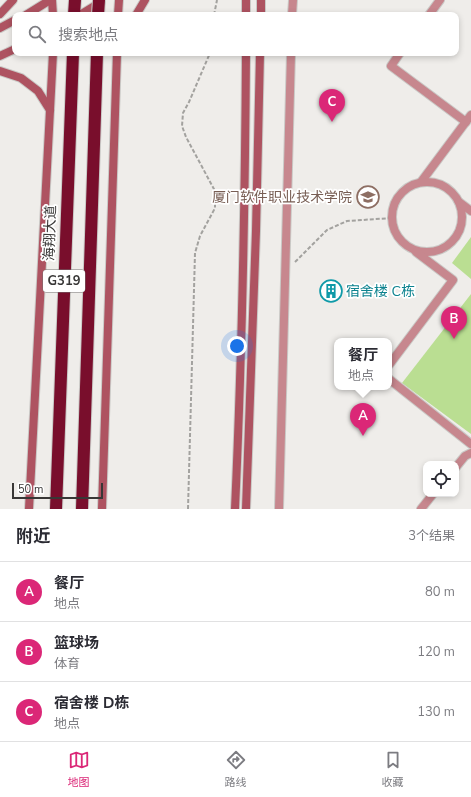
<!DOCTYPE html>
<html lang="zh">
<meta charset="utf-8">
<style>
body{margin:0;font-family:"Nunito Sans","Noto Sans SC",sans-serif;background:#f7f7f7;color:#2b2b33}
.controls{position:absolute;right:12px;bottom:12px;display:grid;overflow:hidden;border-radius:8px;box-shadow:0 2px 6px #0003}
.controls button{width:36px;height:36px;display:grid;place-items:center;padding:0;border:0;border-bottom:1px solid #e1e1e2;background:#fff;color:#2b2b33;font:20px sans-serif}
.scale{position:absolute;left:12px;bottom:10px;width:91px;box-sizing:border-box;padding-left:4px;border:2px solid #383736;border-top:0;font-size:11px;line-height:14px;white-space:nowrap;color:#383736;-webkit-text-stroke:3px #fff;paint-order:stroke}
.you{position:absolute;left:237px;top:346px;width:14px;height:14px;margin:-10px;border:3px solid #fff;border-radius:50%;background:#1a73e8;box-shadow:0 0 0 6px #1a73e833}
.badge{display:grid;place-items:center;width:26px;height:26px;border-radius:50%;background:#db2777;color:#fff;font-size:13px;font-weight:700}
.pin{position:absolute;translate:-50% -33px;filter:drop-shadow(0 1px 2px #0008)}
.pin::after{content:'';position:absolute;top:21px;width:14px;height:12px;background:inherit;clip-path:polygon(0 0,100% 0,50% 100%)}
.popup{position:absolute;left:334px;top:338px;width:58px;height:52px;box-sizing:border-box;display:grid;place-content:center;border-radius:8px;background:#fff;filter:drop-shadow(0 1px 3px #0005);font-size:13px;white-space:nowrap;color:#7c7c81}
.popup b{font-size:15px;color:#2b2b33}
.popup::after{content:'';position:absolute;left:50%;top:100%;margin-left:-8px;border:8px solid transparent;border-top-color:#fff}
.list{margin:0;padding:0;list-style:none}
h2{display:flex;justify-content:space-between;align-items:center;height:52px;margin:0;padding:0 16px;font-size:17px}
h2 small{font-size:13px;font-weight:400;color:#7c7c81}
.list li{display:grid;grid-template-columns:26px 1fr auto;gap:12px;align-items:center;box-sizing:border-box;height:60px;padding:0 16px;border-top:1px solid #e1e1e2}
.list b{display:block;font-size:15px;white-space:nowrap}
.list p{margin:0;font-size:13px;white-space:nowrap;color:#7c7c81}
.list em{font-size:13px;font-style:normal;color:#7c7c81}
.icon{flex:none;width:22px;height:22px;fill:none;stroke:currentColor;stroke-width:2;stroke-linecap:round;stroke-linejoin:round}
.map{position:relative;flex:none;width:471px;height:509px;overflow:hidden}
.search{position:absolute;background:#fff;box-shadow:0 2px 6px #0003;left:12px;right:12px;top:12px;height:44px;display:flex;align-items:center;gap:10px;box-sizing:border-box;padding:0 14px;border-radius:8px;color:#7c7c81;font-size:15px}
.sheet{height:232px;background:#fff}
nav{display:flex;justify-content:space-around;align-items:center;box-sizing:border-box;height:56px;border-top:1px solid #e1e1e2;background:#fff;font-size:11px;color:#7c7c81}
nav a{display:grid;justify-items:center;gap:2px}
nav .on{color:#db2777}
.map>svg:first-child{display:block}
.grass{fill:#bade92}
.lines{fill:none;stroke-linecap:round;stroke-linejoin:round}
.street-casing{stroke:#cac9c6;stroke-width:10}
.secondary-casing{stroke:#cac9c6;stroke-width:10}
.highway-casing{stroke:#cac9c6;stroke-width:14}
.path{stroke:#a3a29f;stroke-width:2;stroke-dasharray:4 2;stroke-linecap:butt}
.street{stroke:#c7878e;stroke-width:8}
.secondary{stroke:#ae5361;stroke-width:8}
.highway{stroke:#790e2c;stroke-width:12}
.highway-bridge-casing{stroke:#cac9c6;stroke-width:14;stroke-linecap:butt}
.highway-bridge{stroke:#790e2c;stroke-width:12}
.labels{text-anchor:middle;dominant-baseline:central;stroke-width:3.5;stroke-linejoin:round;paint-order:stroke}
.shield{fill:#fff;stroke:#747372;stroke-width:1}
.shield-label{font-size:13px;font-weight:bold;fill:#383736}
.education-label{font-size:14px;fill:#785e54;stroke:#fff;text-anchor:end}
.street-label{font-size:14px;fill:#383736;stroke:#fff}
.culture-label{font-size:14px;fill:#0d838f;stroke:#fff;text-anchor:start}
</style>
<div class="map">
<svg width="471" height="509" viewBox="0 0 471 509">
<rect width="100%" height="100%" fill="#efedea"/>
<g class="grass">
<path d="M471,237V279L452,263Z"/>
<path d="M471,294V434L402,383Z"/>
</g>
<g class="lines">
<g class="street-casing">
<g id="street">
<path d="M292,15L293,0"/>
<path d="M429,15L440,0"/>
<path d="M400,53L391,66L466,122"/>
<path d="M421,182L471,115"/>
<circle cx="427" cy="217" r="35"/>
<path d="M459,202L471,211"/>
<path d="M389,365L453,280L416,252"/>
<path d="M389,379L471,444"/>
<path d="M456,467L465,456L471,453"/>
<path d="M279,509L291,53"/>
<path d="M421,509L433,494"/>
</g>
</g>
<g class="secondary-casing">
<g id="secondary">
<path d="M52,0L53,15"/>
<path d="M0,14L13,0"/>
<path d="M26,15L50,0"/>
<path d="M80,15L101,2"/>
<path d="M118,15L119,0"/>
<path d="M136,15L145,0"/>
<path d="M246,15V0"/>
<path d="M261,15V0"/>
<path d="M0,28L15,20"/>
<path d="M0,56L15,49"/>
<path d="M0,71L21,78L38,91L50,110"/>
<path d="M29,509L53,53"/>
<path d="M102,509L117,53"/>
<path d="M235,509C242,357 245,205 246,53"/>
<path d="M246,509L256,231L260,53"/>
</g>
</g>
<g class="highway-casing">
<g id="highway">
<path d="M74,15L75,0"/>
<path d="M56,509L73,53"/>
<path d="M82,509L97,53"/>
</g>
</g>
<g class="path">
<path d="M214,15L217,0"/>
<path d="M295,262L327,230L347,221L392,218"/>
<path d="M188,509L195,253L200,236L215,208V191L186,137L182,126L183,113L189,102L210,53"/>
</g>
<use href="#street" class="street"/>
<use href="#secondary" class="secondary"/>
<use href="#highway" class="highway"/>
<g class="highway-bridge-casing">
<path id="highway-bridge" d="M98,15L99,0"/>
</g>
<use href="#highway-bridge" class="highway-bridge"/>
</g>
<defs>
<g id="university-ring" transform="scale(1.15)"><circle r="9.5" fill="#fff" stroke="#8d6e63" stroke-width="1.5"/><path d="M0-5L7-2L0 1L-7-2ZM-4 1L0 2.5L4 1V4Q0 6-4 4Z" fill="#8d6e63"/></g>
<g id="building-ring" transform="scale(1.15)"><circle r="9.5" fill="#fff" stroke="#0f9aa8" stroke-width="1.5"/><path d="M-4-6H4V6H1V3H-1V6H-4ZM-2.5-4.3h1.7v1.8h-1.7ZM.8-4.3h1.7v1.8H.8ZM-2.5-1h1.7V.8h-1.7ZM.8-1h1.7V.8H.8Z" fill="#0f9aa8"/></g>
</defs>
<g fill-rule="evenodd">
<use href="#university-ring" x="368" y="197"/>
<use href="#building-ring" x="331" y="291"/>
</g>
<g class="labels">
<rect class="shield" x="43" y="270" width="42" height="22" rx="3"/>
<g class="shield-label">
<text x="64" y="281">G319</text>
</g>
<g class="education-label">
<text x="352" y="197">厦门软件职业技术学院</text>
</g>
<g class="street-label">
<text transform="translate(50 233) rotate(-88)">海翔大道</text>
</g>
<g class="culture-label">
<text x="346" y="291">宿舍楼 C栋</text>
</g>
</g>
</svg>
<div class="controls">
<button><svg class="icon" aria-label="locate" viewBox="0 0 24 24"><circle cx="12" cy="12" r="6"/><path d="M12 2v4M12 18v4M2 12h4M18 12h4"/></svg></button>
</div>
<div class="scale">50 m</div>
<div class="you"></div>
<div class="pin badge" style="left:363px;top:436px">A</div>
<div class="popup"><b>餐厅</b>地点</div>
<div class="pin badge" style="left:454px;top:339px">B</div>
<div class="pin badge" style="left:332px;top:122px">C</div>
<div class="search"><svg class="icon" aria-label="search" viewBox="0 0 24 24"><circle cx="10" cy="10" r="6"/><path d="M15 15l6 6"/></svg>搜索地点</div>
</div>
<section class="sheet">
<h2>附近<small>3个结果</small></h2>
<ul class="list">
<li><span class="badge">A</span><div><b>餐厅</b><p>地点</p></div><em>80 m</em></li>
<li><span class="badge">B</span><div><b>篮球场</b><p>体育</p></div><em>120 m</em></li>
<li><span class="badge">C</span><div><b>宿舍楼 D栋</b><p>地点</p></div><em>130 m</em></li>
</ul>
</section>
<nav>
<a class="on"><svg class="icon" aria-label="map" viewBox="0 0 24 24"><path d="M3 6l6-2 6 2 6-2v14l-6 2-6-2-6 2zM9 4v14M15 6v14"/></svg>地图</a>
<a><svg class="icon" aria-label="directions" viewBox="0 0 24 24"><path d="M12 3l9 9-9 9-9-9zM9 14v-3h6M13 9l2 2-2 2"/></svg>路线</a>
<a><svg class="icon" aria-label="saved" viewBox="0 0 24 24"><path d="M7 4h10v16l-5-4-5 4z"/></svg>收藏</a>
</nav>
